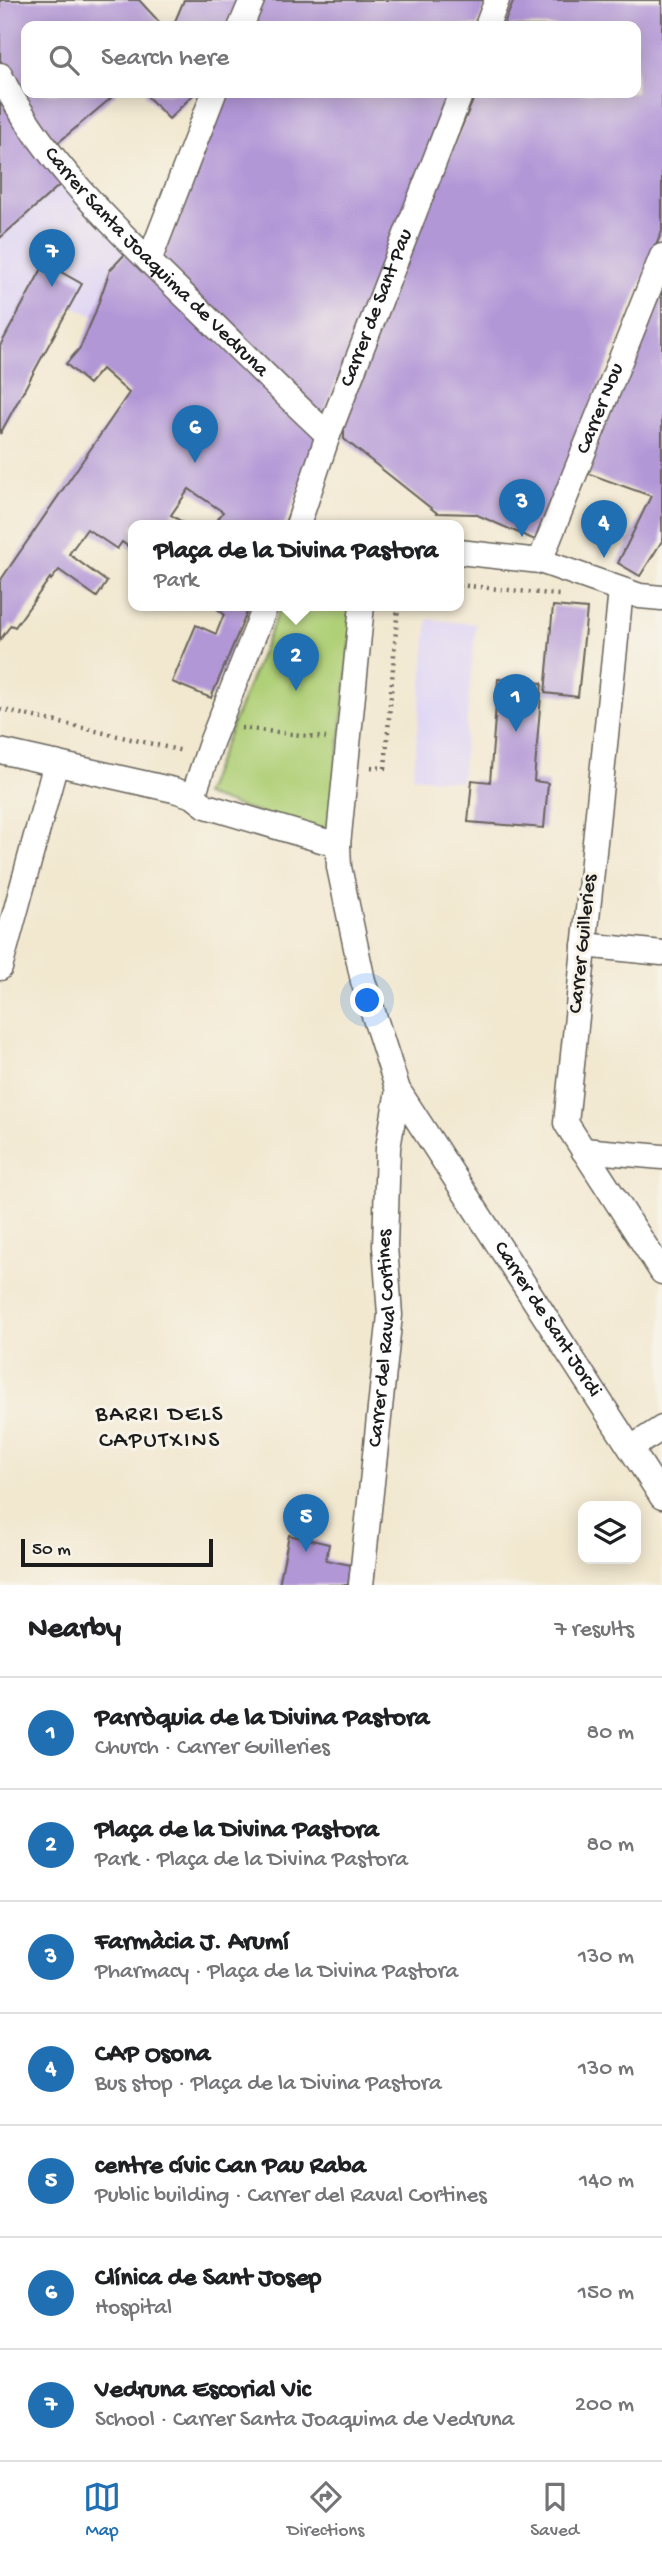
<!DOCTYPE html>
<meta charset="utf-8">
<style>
body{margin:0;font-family:"Gochi Hand",sans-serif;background:#f2f2f2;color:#202124}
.controls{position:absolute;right:21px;bottom:21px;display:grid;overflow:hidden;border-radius:14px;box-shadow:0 4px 18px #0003}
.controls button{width:63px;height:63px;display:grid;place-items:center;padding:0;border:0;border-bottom:2px solid #e0e0e0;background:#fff;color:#202124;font:35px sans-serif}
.scale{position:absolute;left:21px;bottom:18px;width:192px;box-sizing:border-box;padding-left:7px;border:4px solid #1c1c1c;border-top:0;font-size:19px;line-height:24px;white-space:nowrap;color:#1c1c1c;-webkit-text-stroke:5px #f7f3e8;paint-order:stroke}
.you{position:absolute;left:368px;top:1001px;width:24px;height:24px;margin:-18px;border:5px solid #fff;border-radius:50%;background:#1a73e8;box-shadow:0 0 0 10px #1a73e833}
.badge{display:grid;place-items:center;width:46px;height:46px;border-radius:50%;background:#1f6fb2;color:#fff;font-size:23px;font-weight:700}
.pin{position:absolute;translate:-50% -58px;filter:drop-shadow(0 2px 4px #0008)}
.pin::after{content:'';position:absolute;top:37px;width:24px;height:21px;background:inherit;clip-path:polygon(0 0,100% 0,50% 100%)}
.popup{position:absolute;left:128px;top:520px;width:336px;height:91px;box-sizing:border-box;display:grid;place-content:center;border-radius:14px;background:#fff;filter:drop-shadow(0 2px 5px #0005);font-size:23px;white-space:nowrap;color:#757577}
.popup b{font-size:26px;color:#202124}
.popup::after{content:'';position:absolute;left:50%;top:100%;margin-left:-14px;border:14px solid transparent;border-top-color:#fff}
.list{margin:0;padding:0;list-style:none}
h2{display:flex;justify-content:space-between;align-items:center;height:91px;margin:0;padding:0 28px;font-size:30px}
h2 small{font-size:23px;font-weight:400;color:#757577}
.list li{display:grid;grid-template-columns:46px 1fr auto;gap:21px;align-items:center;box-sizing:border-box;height:112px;padding:0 28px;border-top:2px solid #e0e0e0}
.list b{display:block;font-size:26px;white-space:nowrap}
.list p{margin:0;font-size:23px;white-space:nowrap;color:#757577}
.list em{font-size:23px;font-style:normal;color:#757577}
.icon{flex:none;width:38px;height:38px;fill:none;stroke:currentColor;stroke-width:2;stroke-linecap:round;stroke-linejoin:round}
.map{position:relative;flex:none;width:662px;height:1585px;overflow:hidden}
.search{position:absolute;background:#fff;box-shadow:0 4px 18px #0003;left:21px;right:21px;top:21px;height:77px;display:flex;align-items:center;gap:18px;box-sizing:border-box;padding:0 24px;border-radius:14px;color:#757577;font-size:26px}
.sheet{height:875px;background:#fff}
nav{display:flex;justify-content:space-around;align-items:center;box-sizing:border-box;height:98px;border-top:2px solid #e0e0e0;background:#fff;font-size:19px;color:#757577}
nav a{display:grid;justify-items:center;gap:4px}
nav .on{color:#1f6fb2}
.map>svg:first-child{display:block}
.built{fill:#dfd5f5}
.green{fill:#b0d078;stroke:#66764a;stroke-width:2}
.building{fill:#b297d7}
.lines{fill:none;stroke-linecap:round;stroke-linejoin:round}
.street-casing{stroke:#67635b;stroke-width:27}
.path{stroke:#67635b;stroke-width:4.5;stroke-dasharray:2 5;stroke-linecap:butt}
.street{stroke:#fff;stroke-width:24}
.labels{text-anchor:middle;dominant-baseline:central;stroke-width:6;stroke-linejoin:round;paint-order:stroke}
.street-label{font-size:21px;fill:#1c1c1c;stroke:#f7f3e8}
.neighbourhood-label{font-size:23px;letter-spacing:2px;fill:#1c1c1c;stroke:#f7f3e8}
</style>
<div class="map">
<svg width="662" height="1585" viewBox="0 0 662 1585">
<rect width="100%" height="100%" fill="#f7f3e8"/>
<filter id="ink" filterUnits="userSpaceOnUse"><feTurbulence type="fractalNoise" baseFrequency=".0143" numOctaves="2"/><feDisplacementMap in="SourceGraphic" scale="14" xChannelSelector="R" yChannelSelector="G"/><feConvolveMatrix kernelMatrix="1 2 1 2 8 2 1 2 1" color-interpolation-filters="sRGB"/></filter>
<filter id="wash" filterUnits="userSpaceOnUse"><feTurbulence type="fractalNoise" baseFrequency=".00686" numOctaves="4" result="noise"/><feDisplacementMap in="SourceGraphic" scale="28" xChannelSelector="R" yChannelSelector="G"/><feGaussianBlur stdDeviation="1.57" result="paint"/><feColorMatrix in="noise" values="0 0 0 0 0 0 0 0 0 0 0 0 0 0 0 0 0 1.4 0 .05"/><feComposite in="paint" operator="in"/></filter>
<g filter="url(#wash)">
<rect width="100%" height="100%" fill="#f2e8d0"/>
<g class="built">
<path d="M34,143L126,253L110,270L94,316L71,305L0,434V150Z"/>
<path d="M428,619L476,624L461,782L413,777Z"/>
</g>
<path class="green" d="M281,605H355L329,836L204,795Z"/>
<g id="blocks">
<g class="building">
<path d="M0,0H139L163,26H26V93H117L53,147L0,60Z"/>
<path d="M184,0H243L233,26H173Z"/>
<path d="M260,0H488L477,26H249Z"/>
<path d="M514,0H662V231L535,540L475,514L437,513L344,439V405L476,93H636V26H503Z"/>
<path d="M0,79L63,182L0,238Z"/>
<path d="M144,93H195L169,119Z"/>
<path d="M223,93H451L322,418L156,259Z"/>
<path d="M126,253L320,438L284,525H214L223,512L189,489L171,515L187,525H133V550L122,542L117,549L87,529L69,554L107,582L97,597L59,570L51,580L50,578L15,627L11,625L0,640V581L129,393L102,369L89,384L66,364L80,348L94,316L110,270Z"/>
<path d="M45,263L82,284L0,434V346Z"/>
<path d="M662,282V541L640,576L618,563L651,496L584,472Z"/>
<path d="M212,605H250L211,698L172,682L196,625L216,634L224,614Z"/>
<path d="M553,606L587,609L578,697L545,693Z"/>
<path d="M498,679L542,683L534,781L548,783L544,828L468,822L472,780L490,782Z"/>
<path d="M289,1535L329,1544L326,1560L351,1565L348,1585H279Z"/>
</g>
</g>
</g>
<g filter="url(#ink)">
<use href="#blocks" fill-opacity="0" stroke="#67635b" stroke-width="2"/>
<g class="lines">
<g class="street-casing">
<g id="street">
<path d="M241,26L252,0"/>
<path d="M487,26L497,0"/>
<path id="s1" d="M0,75C43,161 122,235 191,302C236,346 281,391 328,435"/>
<path d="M149,261L214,93"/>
<path id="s2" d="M298,525L328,435L461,93"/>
<path d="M459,552L540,561L640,596L662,598"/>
<path id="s3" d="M540,561L662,256"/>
<path d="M621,590L566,1123L662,1272"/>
<path id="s4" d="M362,605L338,845L339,867L363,981L398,1090L662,1497"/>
<path d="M0,751L174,790L193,796L206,806L338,845"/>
<path d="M193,796L212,740L266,605"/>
<path d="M584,945L662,953"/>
<path d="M0,968L56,763"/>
<path d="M583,1150L662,1157"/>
<path d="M631,1448L662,1428"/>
<path id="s5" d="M361,1585L390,1315L385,1246L388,1148L398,1090"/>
</g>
</g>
<g class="path">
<path d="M459,585L559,595"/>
<path d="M0,709L183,751"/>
<path d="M241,728L326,738"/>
<path d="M371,767L385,768L398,605"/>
</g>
<use href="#street" class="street"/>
</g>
</g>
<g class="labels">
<g class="street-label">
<text stroke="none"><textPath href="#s1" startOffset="245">Carrer Santa Joaquima de Vedruna</textPath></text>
<text stroke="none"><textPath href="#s2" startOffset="231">Carrer de Sant Pau</textPath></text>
<text stroke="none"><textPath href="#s3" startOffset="164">Carrer Nou</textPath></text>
<text transform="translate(584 944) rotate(-84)">Carrer Guilleries</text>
<text stroke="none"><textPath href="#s4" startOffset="768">Carrer de Sant Jordi</textPath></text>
<text stroke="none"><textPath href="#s5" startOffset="248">Carrer del Raval Cortines</textPath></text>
</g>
<g class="neighbourhood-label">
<text x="160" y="1415">BARRI DELS<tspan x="160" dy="26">CAPUTXINS</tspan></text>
</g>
</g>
</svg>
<div class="controls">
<button><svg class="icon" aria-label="layers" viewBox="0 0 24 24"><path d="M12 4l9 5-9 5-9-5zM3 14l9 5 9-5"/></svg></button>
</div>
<div class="scale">50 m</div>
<div class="you"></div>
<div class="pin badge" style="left:516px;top:732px">1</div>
<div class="pin badge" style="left:296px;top:691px">2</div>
<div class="popup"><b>Plaça de la Divina Pastora</b>Park</div>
<div class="pin badge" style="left:522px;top:537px">3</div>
<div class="pin badge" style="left:604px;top:558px">4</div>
<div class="pin badge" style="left:306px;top:1552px">5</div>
<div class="pin badge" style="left:195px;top:463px">6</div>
<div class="pin badge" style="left:52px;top:287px">7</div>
<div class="search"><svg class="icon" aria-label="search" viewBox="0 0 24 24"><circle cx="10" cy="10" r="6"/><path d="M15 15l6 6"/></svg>Search here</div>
</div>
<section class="sheet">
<h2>Nearby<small>7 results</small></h2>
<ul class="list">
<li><span class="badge">1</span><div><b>Parròquia de la Divina Pastora</b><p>Church · Carrer Guilleries</p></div><em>80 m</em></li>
<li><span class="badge">2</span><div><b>Plaça de la Divina Pastora</b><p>Park · Plaça de la Divina Pastora</p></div><em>80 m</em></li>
<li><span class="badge">3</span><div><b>Farmàcia J. Arumí</b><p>Pharmacy · Plaça de la Divina Pastora</p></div><em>130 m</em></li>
<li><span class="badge">4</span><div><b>CAP Osona</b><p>Bus stop · Plaça de la Divina Pastora</p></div><em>130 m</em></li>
<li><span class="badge">5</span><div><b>centre cívic Can Pau Raba</b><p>Public building · Carrer del Raval Cortines</p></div><em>140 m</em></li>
<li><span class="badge">6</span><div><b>Clínica de Sant Josep</b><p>Hospital</p></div><em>150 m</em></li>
<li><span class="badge">7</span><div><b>Vedruna Escorial Vic</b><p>School · Carrer Santa Joaquima de Vedruna</p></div><em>200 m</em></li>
</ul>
</section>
<nav>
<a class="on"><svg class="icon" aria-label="map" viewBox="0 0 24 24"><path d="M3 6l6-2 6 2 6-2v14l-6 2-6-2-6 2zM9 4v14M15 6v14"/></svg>Map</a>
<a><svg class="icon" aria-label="directions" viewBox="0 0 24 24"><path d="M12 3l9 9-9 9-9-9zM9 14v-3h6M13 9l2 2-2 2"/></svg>Directions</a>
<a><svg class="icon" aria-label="saved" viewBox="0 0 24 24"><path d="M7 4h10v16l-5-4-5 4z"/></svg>Saved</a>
</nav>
